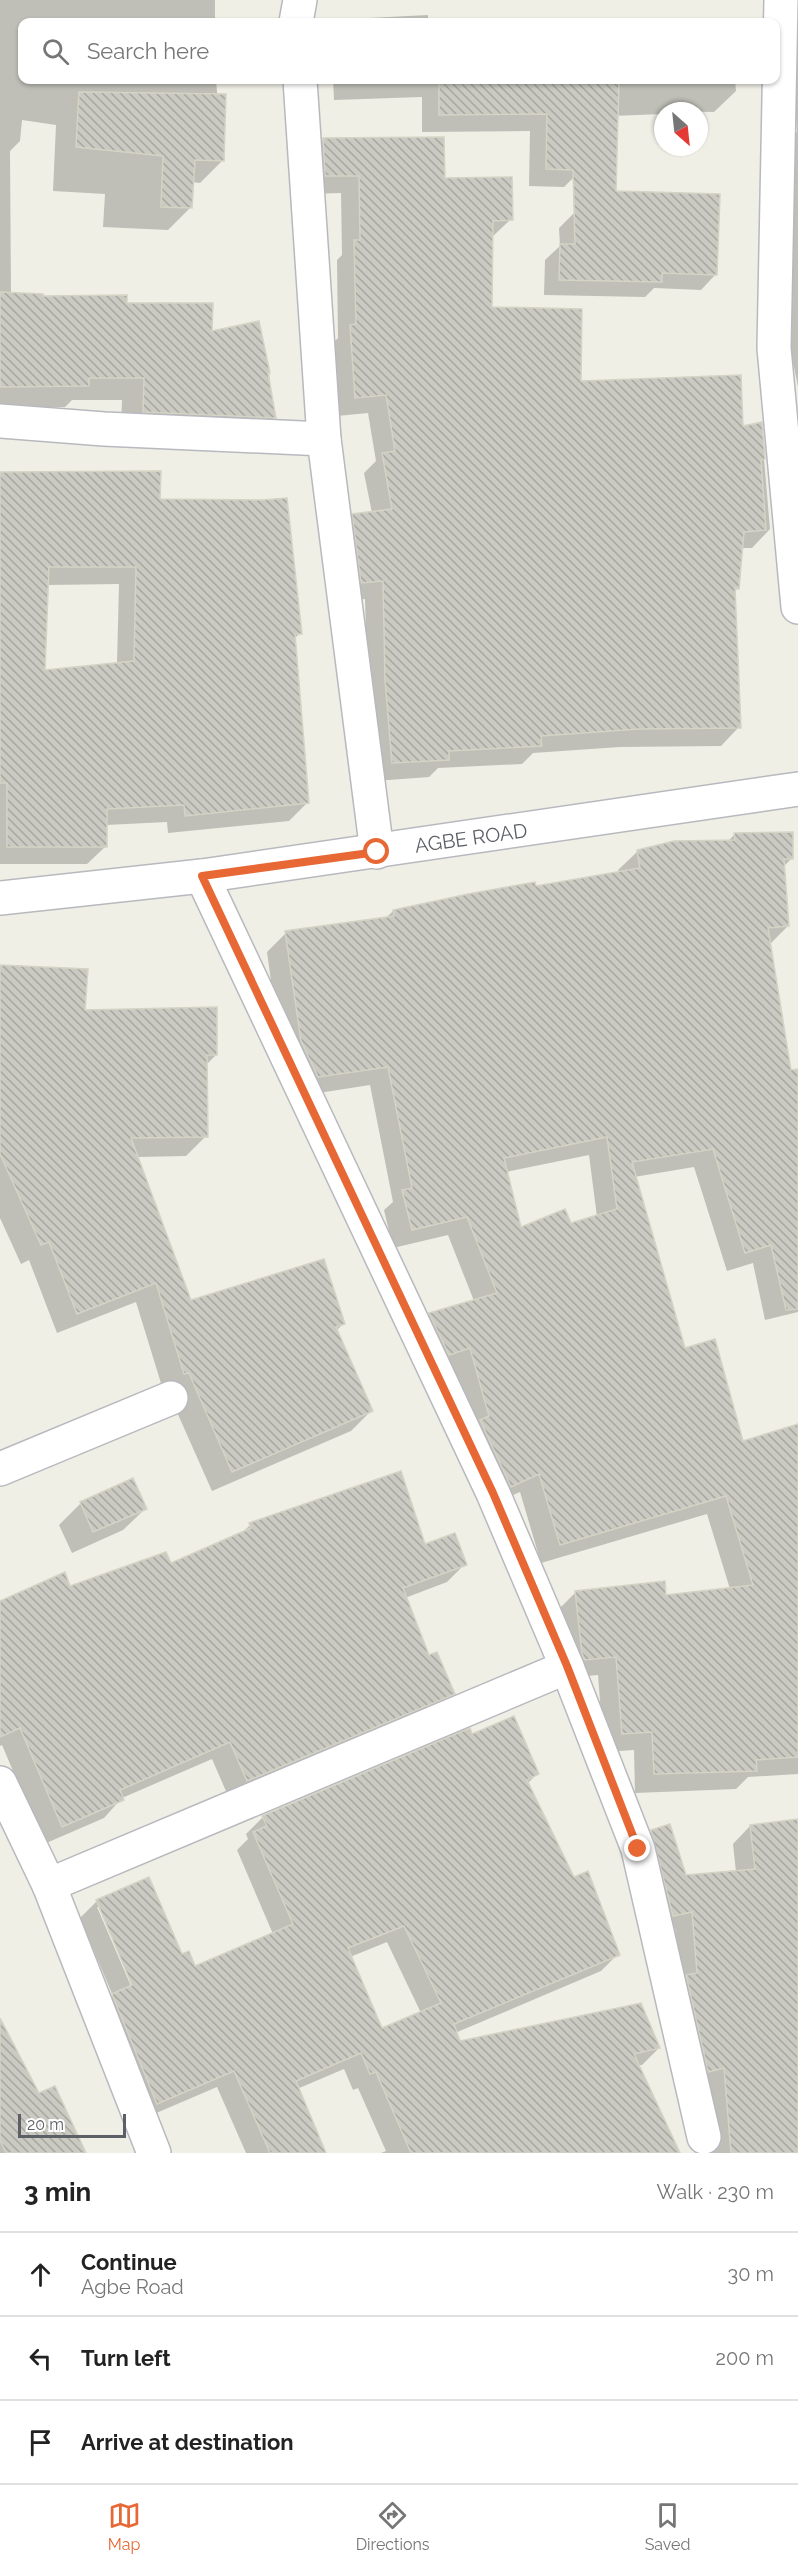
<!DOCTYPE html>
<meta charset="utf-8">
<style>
body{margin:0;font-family:Raleway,sans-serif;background:#f6f6f6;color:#222}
.compass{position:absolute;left:654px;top:102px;width:54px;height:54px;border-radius:50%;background:#fff;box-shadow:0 2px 4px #0004;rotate:153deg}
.scale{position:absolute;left:18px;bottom:15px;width:108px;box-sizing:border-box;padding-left:6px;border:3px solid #5d5f66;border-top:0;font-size:16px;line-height:21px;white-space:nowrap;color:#5d5f66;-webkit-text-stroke:4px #fff;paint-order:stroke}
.stop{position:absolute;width:18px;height:18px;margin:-14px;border:4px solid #e76834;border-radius:50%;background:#fff}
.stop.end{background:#e76834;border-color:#fff;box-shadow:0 2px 6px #0008}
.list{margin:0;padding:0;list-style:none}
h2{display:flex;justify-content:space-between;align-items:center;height:78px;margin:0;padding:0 24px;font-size:26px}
h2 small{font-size:20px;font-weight:400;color:#767676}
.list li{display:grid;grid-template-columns:39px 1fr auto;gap:18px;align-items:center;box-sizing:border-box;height:84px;padding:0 24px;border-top:2px solid #e0e0e0}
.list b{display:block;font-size:22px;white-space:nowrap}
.list p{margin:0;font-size:20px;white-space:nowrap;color:#767676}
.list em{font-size:20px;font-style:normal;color:#767676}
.icon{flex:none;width:33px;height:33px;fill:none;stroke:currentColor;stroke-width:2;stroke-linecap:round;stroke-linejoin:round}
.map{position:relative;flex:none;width:798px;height:2153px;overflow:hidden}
.search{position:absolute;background:#fff;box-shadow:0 2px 4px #0004;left:18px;right:18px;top:18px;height:66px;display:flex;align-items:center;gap:15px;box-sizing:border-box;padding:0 21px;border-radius:12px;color:#767676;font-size:22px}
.sheet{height:330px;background:#fff}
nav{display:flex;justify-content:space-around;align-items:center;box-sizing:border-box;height:84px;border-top:2px solid #e0e0e0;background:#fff;font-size:16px;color:#767676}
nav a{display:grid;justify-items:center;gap:3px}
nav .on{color:#e76834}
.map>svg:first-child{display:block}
.shadow{fill:#0003;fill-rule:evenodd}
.building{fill:url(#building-back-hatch);stroke:#d4d3c4;stroke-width:1.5;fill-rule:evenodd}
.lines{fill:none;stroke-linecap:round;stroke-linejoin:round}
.minor-casing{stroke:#b8b9bf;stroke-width:36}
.tertiary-casing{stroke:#b8b9bf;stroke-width:36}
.minor{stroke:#fff;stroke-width:33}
.tertiary{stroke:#fff;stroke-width:33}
.route{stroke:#e76834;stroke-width:8}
.labels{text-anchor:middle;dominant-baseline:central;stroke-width:4.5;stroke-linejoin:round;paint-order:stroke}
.street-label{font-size:20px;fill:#5d5f66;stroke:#fff}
</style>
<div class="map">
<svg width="798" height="2153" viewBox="0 0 798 2153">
<defs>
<pattern id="building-back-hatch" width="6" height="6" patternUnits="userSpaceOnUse" patternTransform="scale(1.5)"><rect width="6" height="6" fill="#cacac2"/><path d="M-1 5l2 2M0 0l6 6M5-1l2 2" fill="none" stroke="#a7a7a1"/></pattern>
</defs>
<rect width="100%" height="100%" fill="#efefe6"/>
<g class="shadow">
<path d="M0,0H215V22H22V80H216L223,160L200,183L192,182L191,207L168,230L103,227L105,194L53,191L56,125L22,120L20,141L10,151L11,294L126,305L211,333L269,373L274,418L252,440L121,434L122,400H72L65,407L5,408L0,413Z"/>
<path d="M428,15V22H345L349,19Z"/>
<path d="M798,27V387L791,352L779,150L797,132L793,73L780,44Z"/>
<path d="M333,80H578L582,169L564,187L529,186L530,131L422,132V97L334,100Z"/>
<path d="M611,80H735L736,91L714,112L663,111V114L612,116Z"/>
<path d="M323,140L443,180L511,219L491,238L490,309L579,382L741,428L761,424L770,529L752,548H741L738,588L734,592L739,727L721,746L620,747L533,753L522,764L438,768L429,777L375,781L368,699L365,599L343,601L335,533L353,515L372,513L364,473L376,461L368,413L337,416L332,344L338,338L337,260L342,255L341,193L307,194L305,158Z"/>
<path d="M574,213L716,274L701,290L654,288L645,297L544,295L545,260L560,246L559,228Z"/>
<path d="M0,472L159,501L300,633L294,639L307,803L289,821L168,833L167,822L106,825V846L87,864H0ZM119,584L117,664L44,672L47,585Z"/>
<path d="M735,834L792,858L783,867L788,926L769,945L789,1072L798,1071V1312L765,1320L753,1263L727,1271L694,1167L634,1177L684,1350L742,1442L798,1425V1774L748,1777L736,1789L635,1793L634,1750L604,1752L598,1675L565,1678L557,1611L576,1592L665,1597L730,1589L707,1514L541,1563L520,1492L492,1504L411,1333L430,1314L474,1301L448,1235L393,1248L384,1210L393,1202L370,1085L299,1096L282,1061L267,952L286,933L386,918L393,911L619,873L618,870L637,852L728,841ZM589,1155L597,1217L570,1225L520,1229L506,1172Z"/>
<path d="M0,966L84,1012L216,1055L206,1065V1136L186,1156L137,1157L190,1302L343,1324L336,1331L371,1411L351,1431L212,1491L168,1392L164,1393L136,1302L57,1333L29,1260L21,1264L0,1218Z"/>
<path d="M81,1503L145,1509L123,1530L72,1553L59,1525Z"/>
<path d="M250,1525L424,1546L465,1564L447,1582L405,1598L428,1657L453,1694L435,1712L229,1798L212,1759L122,1798L104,1818L44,1844L2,1745L0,1746V1602L170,1565L241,1534Z"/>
<path d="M471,1736L537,1774L527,1784L574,1879L618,1954L601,1971L455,2033L458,2043L659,2048L642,2065H638L678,2153H381L386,2151L358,2088L353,2090L344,2069L297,2089L324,2153H246L217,2087L140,2120L96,2012L113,1996L80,1918L97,1901L181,1956L194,1968L273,1934L237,1850L248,1839L246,1834L263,1817ZM97,1907H100L137,1992L134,1993ZM387,1942L421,2013L381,2030L350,1957Z"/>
<path d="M798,1821V2153H713L708,2084L680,1983L675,1928L656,1932L634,1849L652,1832L684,1877L736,1872L733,1844L750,1826Z"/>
<path d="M0,2033L38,2095L85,2153H0Z"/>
</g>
<g class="building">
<path d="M439,80H619L616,191L720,194L717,275L662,273V282L559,280L560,244H575L573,170L546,169L547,114L439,115Z"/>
<path d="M79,92L226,94L224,161L195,160L192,208L161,207L163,156L76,147Z"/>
<path d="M444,137L445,178L512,177L513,220L493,221L492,307L582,309L581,381L741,375L743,426L762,422L765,459L761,460L766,530L744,532L739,589L735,588L741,728L639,729L541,736L542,746L449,751V760L392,763L385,680L383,581L361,583L352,514L392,509L382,453L395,451L386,395L355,398L350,325L356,324L354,240H360L359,176H325L323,138Z"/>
<path d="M0,292L43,294V296L127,295V303H213L212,331L259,321L270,373H268L276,418L143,412L144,378H89V386L0,387Z"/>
<path d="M161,471L160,499L262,500L287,498L302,634H295L309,803L185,816L184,805L107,809V847H7V783H0V472ZM49,567H136L134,661L45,670Z"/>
<path d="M793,832V859H784L789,926L768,928L791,1070L798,1069V1309L786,1310L771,1245L745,1253L713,1149L632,1162L685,1348L715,1339L743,1441L798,1424V1757L756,1760L757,1771L654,1774L652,1732L622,1734L616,1657L584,1660L582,1653L575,1591L665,1581L666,1595L753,1585L726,1496L560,1545L539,1474L511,1487L480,1420L489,1416L470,1348L449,1355L429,1313L497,1293L467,1217L412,1230L402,1190L412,1188L388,1067L318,1077L301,1041L285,931L394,916L393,910L468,894L535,882L536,886L640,868L637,850L674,841L735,840L734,833ZM607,1137L617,1209L571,1223L565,1209L521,1227L504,1158Z"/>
<path d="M0,965L88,969L85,1010L217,1007V1055H207L208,1137L131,1138L191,1300L324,1259L345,1324L336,1327L373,1411L232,1472L189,1373L184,1374L156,1283L77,1314L49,1242L41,1245L0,1154Z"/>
<path d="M401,1471L425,1544L455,1533L467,1565L403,1588L429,1655L437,1652L455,1694L247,1781L230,1742L120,1790L124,1800L62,1827L20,1728L0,1737V1601L65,1572L70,1586L166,1552L171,1563L251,1528L249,1523Z"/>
<path d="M133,1478L147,1509L93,1532L80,1502Z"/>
<path d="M514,1716L539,1774L527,1780L574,1877L588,1871L620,1955L454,2024L460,2041L641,2003L660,2048L634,2054L680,2153H411L376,2072L370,2074L361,2053L296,2081L326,2153H270L234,2071L157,2104L112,1994L132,1985L96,1900L149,1877L182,1954L189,1951L195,1966L293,1924L253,1832L267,1826L262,1816L470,1728L472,1734ZM404,1926L441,2003L382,2028L348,1948Z"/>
<path d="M798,1819V2153H731L724,2068L708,2072L686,1975L697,1973L692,1912L673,1916L651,1830L670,1824L686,1875L755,1869L750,1825Z"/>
<path d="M0,2018L39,2093L55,2086L86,2153H6L0,2140Z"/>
</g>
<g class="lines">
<g class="minor-casing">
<g id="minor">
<path d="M781,0L774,348L798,607"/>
<path d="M296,22L300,0"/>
<path d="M300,80L324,439L377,852"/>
<path d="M0,421L104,429L324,439"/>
<path d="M202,876L493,1493L567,1667L638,1849L704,2137"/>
<path d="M0,1469L171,1398"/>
<path d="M0,1783L49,1885L154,2153"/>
<path d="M49,1885L567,1667"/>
</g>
</g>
<g class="tertiary-casing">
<path id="tertiary" d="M0,898L202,876L798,789"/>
</g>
<use href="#minor" class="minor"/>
<use href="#tertiary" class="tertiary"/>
</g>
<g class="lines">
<path class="route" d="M377,852L202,876L493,1493L567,1666L638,1849"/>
</g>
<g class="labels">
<g class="street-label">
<text transform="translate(471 838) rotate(-8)">AGBE ROAD</text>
</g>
</g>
</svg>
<svg class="compass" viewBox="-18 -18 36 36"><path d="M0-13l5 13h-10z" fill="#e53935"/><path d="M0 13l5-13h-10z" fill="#767676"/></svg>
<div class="scale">20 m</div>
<div class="stop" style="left:377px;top:852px"></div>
<div class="stop end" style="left:638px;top:1849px"></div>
<div class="search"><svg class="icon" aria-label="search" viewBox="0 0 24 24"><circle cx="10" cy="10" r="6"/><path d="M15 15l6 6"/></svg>Search here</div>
</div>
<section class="sheet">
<h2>3 min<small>Walk · 230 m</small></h2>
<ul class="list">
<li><svg class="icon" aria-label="ahead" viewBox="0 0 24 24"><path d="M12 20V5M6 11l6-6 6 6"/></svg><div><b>Continue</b><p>Agbe Road</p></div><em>30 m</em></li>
<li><svg class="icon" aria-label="left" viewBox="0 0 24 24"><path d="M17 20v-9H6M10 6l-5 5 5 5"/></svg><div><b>Turn left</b></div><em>200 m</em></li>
<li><svg class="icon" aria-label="arrive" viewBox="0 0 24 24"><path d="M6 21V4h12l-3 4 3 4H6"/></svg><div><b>Arrive at destination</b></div></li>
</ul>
</section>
<nav>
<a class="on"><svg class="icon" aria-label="map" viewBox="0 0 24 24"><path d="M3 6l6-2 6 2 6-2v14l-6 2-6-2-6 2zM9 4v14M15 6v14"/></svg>Map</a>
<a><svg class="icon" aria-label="directions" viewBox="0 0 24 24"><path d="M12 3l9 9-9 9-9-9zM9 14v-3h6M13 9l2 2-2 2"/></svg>Directions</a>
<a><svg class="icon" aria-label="saved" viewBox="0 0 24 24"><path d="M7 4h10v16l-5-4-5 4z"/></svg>Saved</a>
</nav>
